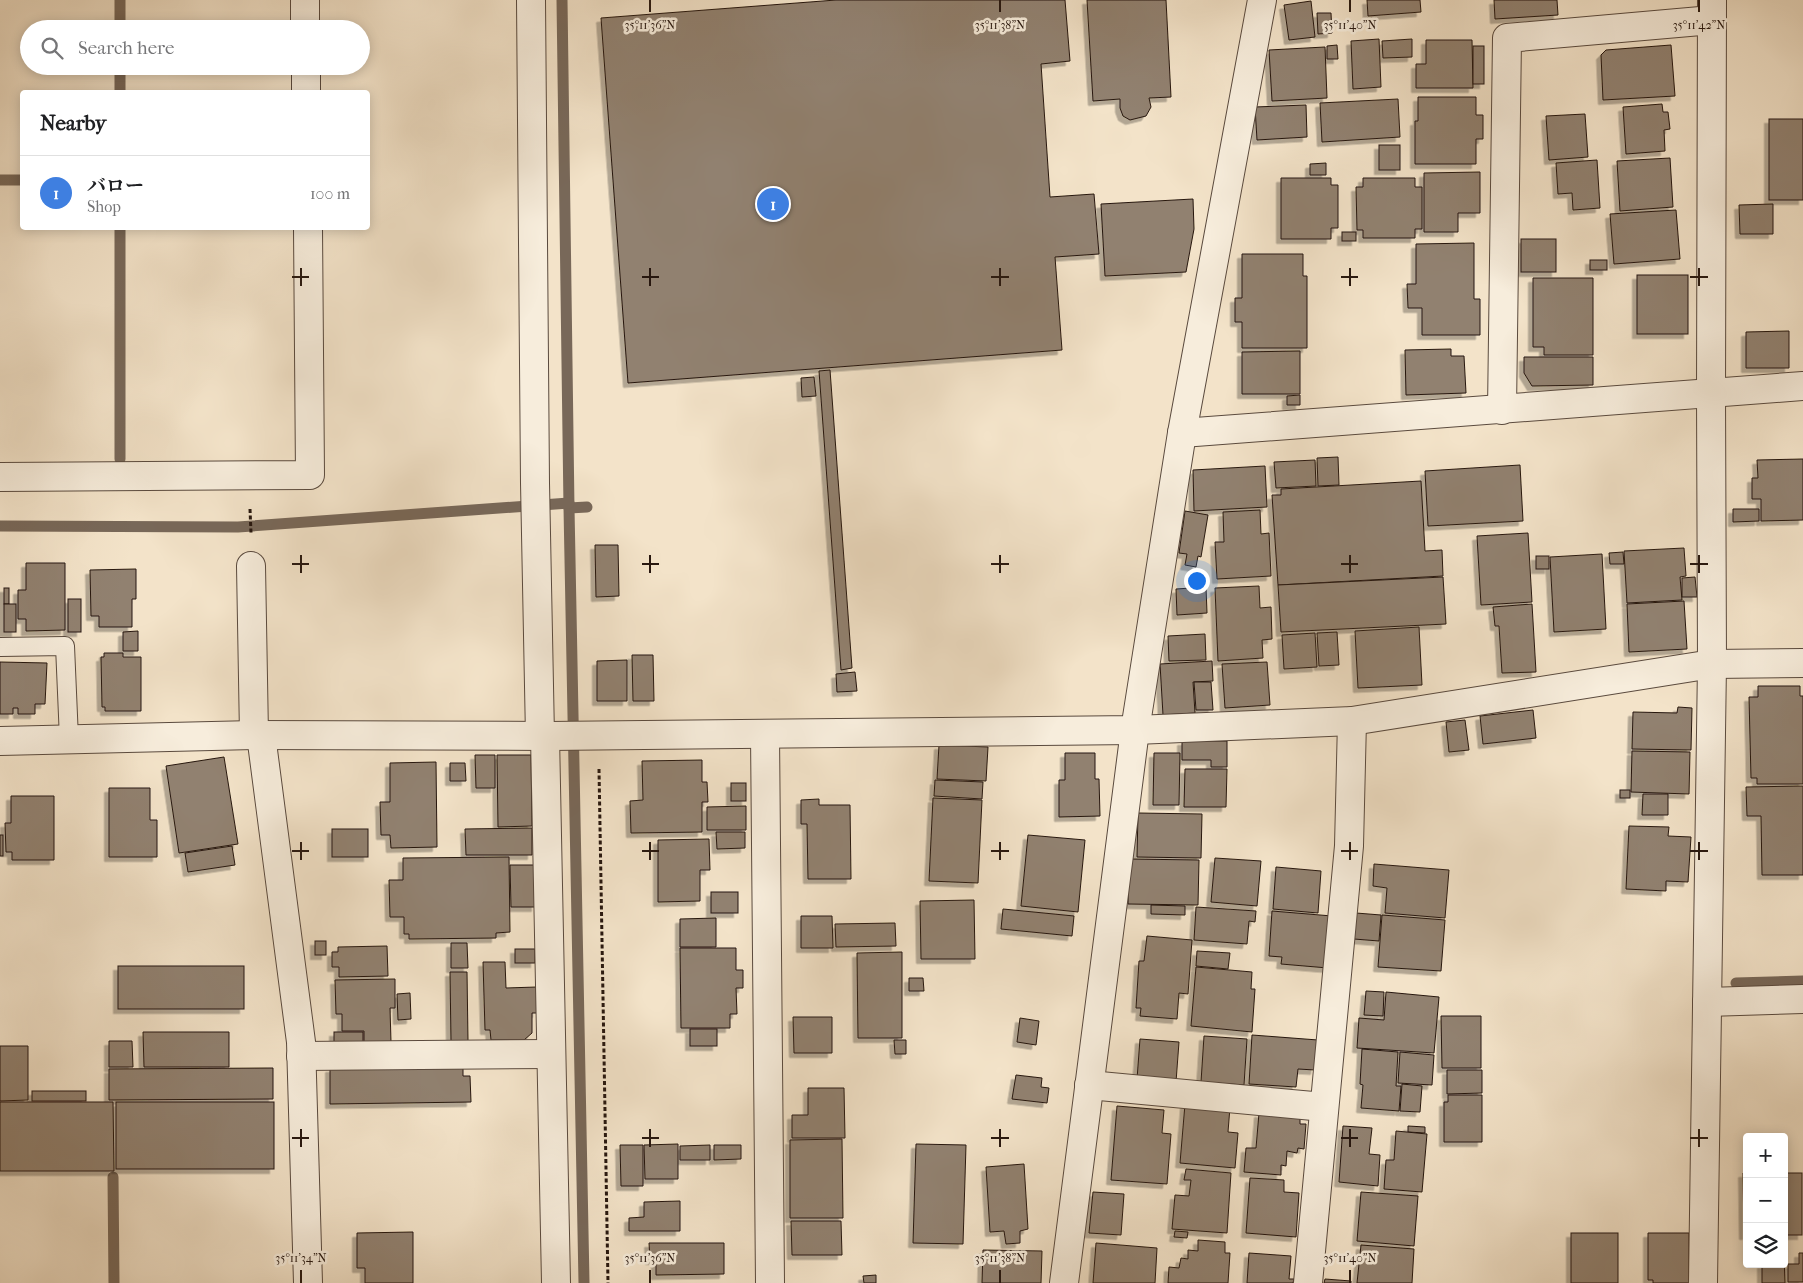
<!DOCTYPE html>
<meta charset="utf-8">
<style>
body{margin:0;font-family:"IM FELL French Canon","Noto Serif JP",serif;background:#f6f6f6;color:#202124}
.controls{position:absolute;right:15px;bottom:15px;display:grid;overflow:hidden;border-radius:5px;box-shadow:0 2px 12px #0003}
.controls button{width:45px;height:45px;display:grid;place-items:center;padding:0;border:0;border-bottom:1px solid #e0e0e0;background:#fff;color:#202124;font:25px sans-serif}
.you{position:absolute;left:1196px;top:580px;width:18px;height:18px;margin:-12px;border:4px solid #fff;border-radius:50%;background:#1a73e8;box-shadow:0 0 0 8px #1a73e833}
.badge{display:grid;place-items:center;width:32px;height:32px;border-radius:50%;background:#2563eb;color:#fff;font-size:16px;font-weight:700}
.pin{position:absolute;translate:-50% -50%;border:2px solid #fff;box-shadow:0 1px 5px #0006}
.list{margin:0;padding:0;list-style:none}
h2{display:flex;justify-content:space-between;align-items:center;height:65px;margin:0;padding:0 20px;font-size:21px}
h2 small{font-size:16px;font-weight:400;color:#757577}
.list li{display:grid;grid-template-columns:32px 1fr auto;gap:15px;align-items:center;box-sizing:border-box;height:75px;padding:0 20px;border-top:1px solid #e0e0e0}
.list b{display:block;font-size:19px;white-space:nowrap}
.list p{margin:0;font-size:16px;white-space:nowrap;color:#757577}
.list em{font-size:16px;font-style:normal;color:#757577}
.icon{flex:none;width:28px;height:28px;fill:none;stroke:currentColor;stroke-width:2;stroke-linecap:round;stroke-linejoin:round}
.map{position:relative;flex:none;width:1803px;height:1283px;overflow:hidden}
.search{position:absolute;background:#fff;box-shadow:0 2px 12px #0003;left:20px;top:20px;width:350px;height:55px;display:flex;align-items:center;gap:12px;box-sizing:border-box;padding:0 18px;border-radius:28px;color:#757577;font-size:19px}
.panel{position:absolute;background:#fff;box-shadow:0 2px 12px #0003;left:20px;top:90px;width:350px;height:140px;border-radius:5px}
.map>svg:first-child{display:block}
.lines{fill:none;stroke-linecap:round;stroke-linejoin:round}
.stream{stroke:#786859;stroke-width:11}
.building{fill:#918170;stroke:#27170f;filter:url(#shadow)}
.lane-casing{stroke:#5a4a3e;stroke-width:20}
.street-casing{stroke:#5a4a3e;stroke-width:30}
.path{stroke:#27170f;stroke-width:3;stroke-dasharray:4 2.5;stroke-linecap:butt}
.lane{stroke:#f7eddc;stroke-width:18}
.street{stroke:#f7eddc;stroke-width:28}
.ticks{fill:none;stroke:#27170f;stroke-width:2}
.ticks-label{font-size:12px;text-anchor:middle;fill:#27170f;stroke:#f7eddc;stroke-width:5;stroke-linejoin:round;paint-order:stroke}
</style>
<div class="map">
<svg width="1803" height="1283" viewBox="0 0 1803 1283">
<defs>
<filter id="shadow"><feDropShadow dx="-4.5" dy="4.5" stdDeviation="0" flood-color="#0004"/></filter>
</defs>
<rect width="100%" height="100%" fill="#f3e3c9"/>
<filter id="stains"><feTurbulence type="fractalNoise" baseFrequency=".004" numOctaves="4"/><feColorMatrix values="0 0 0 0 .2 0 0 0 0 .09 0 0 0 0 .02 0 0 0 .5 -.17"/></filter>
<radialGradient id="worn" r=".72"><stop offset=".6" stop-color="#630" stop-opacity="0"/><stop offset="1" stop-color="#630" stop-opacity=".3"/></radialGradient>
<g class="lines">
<g class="stream">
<path d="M120,0V29"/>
<path d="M562,0L569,508L584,1283"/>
<path d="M120,66V92"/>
<path d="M0,180H22"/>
<path d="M120,459V228"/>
<path d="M569,508L587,507"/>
<path d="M0,526L238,527L569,503"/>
<path d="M1736,983L1803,981"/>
<path d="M113,1177L114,1283"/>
</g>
</g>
<g class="building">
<path d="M836,0H1065L1070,61L1041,64L1050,197L1094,194L1099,254L1055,257L1062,350L628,383L601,18Z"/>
<path d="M1087,0H1166L1171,97L1149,98L1151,107L1146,116L1130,120L1123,116L1120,108V99L1093,101Z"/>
<path d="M1367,0H1420L1421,12L1368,16Z"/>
<path d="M1494,0H1557L1558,15L1495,19Z"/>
<path d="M1311,1L1315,37L1289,40L1284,5Z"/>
<path d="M1317,13H1331L1332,33L1318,34Z"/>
<path d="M1379,39L1381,87L1353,89L1351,41Z"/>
<path d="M1412,39V57L1383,58L1382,41Z"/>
<path d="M1426,40H1472L1473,88H1416V64H1426Z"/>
<path d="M1337,45L1338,59H1327V46Z"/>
<path d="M1671,45L1675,96L1603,100L1601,55L1606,50Z"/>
<rect x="1473" y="46" width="11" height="38"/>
<path d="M1325,47L1327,98L1272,101L1269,50Z"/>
<path d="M1418,97H1476V115H1483V139H1476V164H1415V121H1418Z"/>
<path d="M1398,99L1400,137L1322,142L1320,103Z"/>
<path d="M1662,104L1663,112H1668L1670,129L1664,130L1665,151L1626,154L1623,107Z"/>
<path d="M1306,105L1307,137L1257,140L1255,107Z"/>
<path d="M1585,114L1588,157L1549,160L1546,116Z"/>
<rect x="1769" y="119" width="34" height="81"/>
<rect x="1379" y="145" width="21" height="25"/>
<path d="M1670,158L1673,207L1620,211L1617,161Z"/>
<path d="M1597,160L1600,208L1573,210L1572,193L1558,194L1556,163Z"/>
<path d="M1326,163V175H1310V164Z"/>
<path d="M1480,172V213H1458V232H1424V173Z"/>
<path d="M1281,178H1331V185H1338V228H1331V239H1281Z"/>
<path d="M1363,178H1415V187H1422V229H1415V238H1363V230H1357L1356,187H1363Z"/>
<path d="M1193,199L1194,229L1186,272L1105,276L1101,204Z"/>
<path d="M1773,204V234H1740L1739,205Z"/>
<path d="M1676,210L1680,259L1614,264L1610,214Z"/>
<rect x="1342" y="232" width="14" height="9"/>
<rect x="1521" y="239" width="35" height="33"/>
<path d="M1474,243V299H1480V335H1422V308H1408L1407,284H1416V244Z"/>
<path d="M1242,254H1303V276H1307V348H1242V322H1235V298H1242Z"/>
<rect x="1590" y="260" width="17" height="10"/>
<rect x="1637" y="275" width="51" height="59"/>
<path d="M1533,278H1593V355H1544V347H1533Z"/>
<path d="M1789,331V368H1746V332Z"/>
<path d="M1451,349V356H1464L1466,393L1406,395L1405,350Z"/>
<path d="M1300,351V394H1242V352Z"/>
<path d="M1524,357H1593V385L1532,386L1524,373Z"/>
<path d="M830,370L852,668L841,670L819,371Z"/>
<path d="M814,377L816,396L802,397L801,378Z"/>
<path d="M1300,395V405H1287V396Z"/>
<path d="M1338,457L1339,485L1318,486L1317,458Z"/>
<path d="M1803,459V520L1761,521V499H1752V478H1758L1757,460Z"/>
<path d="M1315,460L1316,486L1276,488L1274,462Z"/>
<path d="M1520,465L1523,521L1428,526L1425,471Z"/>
<path d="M1265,466L1267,507L1194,511L1193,470Z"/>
<path d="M1421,481L1425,551L1442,550L1443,576L1278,585L1272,495H1281V489Z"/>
<path d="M1733,509H1759V521L1733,522Z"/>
<path d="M1260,510L1261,534L1269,533L1271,576L1217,579L1215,542H1224L1223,512Z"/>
<path d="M1185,511L1208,515L1201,557L1198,556L1196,567L1185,565L1187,554L1179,553Z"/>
<path d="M1528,533L1532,602L1481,605L1477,536Z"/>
<path d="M595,545H618L619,596L596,597Z"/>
<path d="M1684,548L1686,576L1680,577L1682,600L1627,603L1624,551Z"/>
<path d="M1623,552L1624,564H1610L1609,553Z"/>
<path d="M1602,554L1606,629L1554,632L1550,557Z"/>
<rect x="1536" y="556" width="13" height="13"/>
<path d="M26,563H65V630L26,631V619H18V590H26Z"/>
<path d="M136,569V599H132V627H99V616H91L90,570Z"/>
<path d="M1443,577L1446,624L1281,632L1278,585Z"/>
<path d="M1695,577L1697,597H1682V578Z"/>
<path d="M1259,586L1260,608L1271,607L1272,639L1262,640L1263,658L1218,661L1215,588Z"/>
<path d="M1206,587L1207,613L1177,615L1176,589Z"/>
<rect x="4" y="588" width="5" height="16"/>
<rect x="68" y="599" width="13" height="33"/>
<path d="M1684,601L1687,649L1629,652L1627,604Z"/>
<rect x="4" y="604" width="12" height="28"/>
<path d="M1532,604L1536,672L1502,673L1499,626H1495L1493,607Z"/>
<path d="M1419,627L1422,685L1358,688L1355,631Z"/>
<path d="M138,631V651H123V632Z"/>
<path d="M1337,632L1339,665L1319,666L1317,633Z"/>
<path d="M1315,633L1317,667L1284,669L1282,635Z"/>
<path d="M1205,634L1206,660L1169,661L1168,636Z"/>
<path d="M104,653H123V657H141V711H105V707H102L101,657H104Z"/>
<path d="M632,655H653L654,701H633Z"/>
<path d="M627,660V701H597V661Z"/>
<path d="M1212,661L1213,681L1193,682L1195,713L1163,715L1160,664Z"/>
<path d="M0,662L47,663L45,704H35V714H18V708H13V714H0Z"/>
<path d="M1267,662L1270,705L1225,708L1222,664Z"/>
<path d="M855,672L857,691L837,692L836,674Z"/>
<path d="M1194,682H1211L1213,710H1196Z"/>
<path d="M1758,686H1800V696H1803V784H1757V778H1751L1749,697H1758Z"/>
<path d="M1678,707L1692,708L1691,750L1632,749L1633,712L1677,713Z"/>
<path d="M1533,710L1536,738L1483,744L1480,716Z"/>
<path d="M1465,720L1469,750L1449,752L1446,722Z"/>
<path d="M1182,741H1227V767H1211V760H1182Z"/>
<path d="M939,745L988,747L986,781L937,779Z"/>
<path d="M1632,751L1690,752L1689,794L1631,792Z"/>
<path d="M1065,753H1095V779H1099L1100,816L1059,817V780H1065Z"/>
<path d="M1154,753H1180L1179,805H1153Z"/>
<path d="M475,755H495V788H476Z"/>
<path d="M497,755H531L532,826L498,827Z"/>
<path d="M224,757L238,844L179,853L166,766Z"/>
<path d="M702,760V782H707L708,802H702V832L631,833L630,801L643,800L642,761Z"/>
<path d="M436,762L437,847L391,848L390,835H381L380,802H390V763Z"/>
<path d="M450,763H465L466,781H450Z"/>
<path d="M1185,769H1227L1226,807H1184Z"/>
<path d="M935,780L983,782L982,799L934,796Z"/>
<rect x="731" y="783" width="15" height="18"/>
<path d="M1803,786V875H1762L1761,816H1747L1746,787Z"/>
<path d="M109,788H150V820H157V857H109Z"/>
<rect x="1620" y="790" width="10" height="8"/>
<path d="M1643,794H1668V815H1642Z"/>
<path d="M11,796H54V860H12V852H6L5,823H11Z"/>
<path d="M933,798L982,800L978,883L929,881Z"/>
<path d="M819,799V805H850L851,879H808L807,824H801V800Z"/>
<path d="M746,806V830H707V807Z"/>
<path d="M1138,813L1202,814L1201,858L1137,857Z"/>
<path d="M1629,826L1669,827L1668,836L1691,837L1688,882L1666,881V891L1626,889Z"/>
<path d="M532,828V855H466L465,829Z"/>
<rect x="332" y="829" width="36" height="28"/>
<path d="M716,832H745V848L717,849Z"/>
<rect x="0" y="835" width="3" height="21"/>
<path d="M1028,835L1085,840L1078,912L1021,906Z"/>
<path d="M709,839L710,870H700V901L658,902V840Z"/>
<path d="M232,846L235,865L188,872L185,853Z"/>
<path d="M509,857L510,932L496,933V938L409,939V934H404V917H390L389,880H403V858Z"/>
<path d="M1215,858L1261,861L1257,906L1211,902Z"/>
<path d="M1129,859L1199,860L1198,905L1128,904Z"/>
<path d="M1374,864L1449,870L1445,918L1385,913L1387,888L1373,886Z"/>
<path d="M510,865H535L536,907H511Z"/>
<path d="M1276,867L1321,871L1318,913L1273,909Z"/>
<rect x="711" y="892" width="27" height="21"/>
<path d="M974,900L975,959H921L920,901Z"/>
<path d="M1151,905L1185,906V915L1151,914Z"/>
<path d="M1196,907L1256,911L1255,922L1249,921L1247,944L1194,940Z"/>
<path d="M1003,909L1074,916L1072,936L1001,929Z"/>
<path d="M1272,911L1332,916L1328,968L1281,964L1282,957L1269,956Z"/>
<path d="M1356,913L1381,915L1379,941L1354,939Z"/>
<path d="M1382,915L1445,920L1441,971L1378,967Z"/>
<path d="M801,916H832L833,948H801Z"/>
<path d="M716,918V947H680V919Z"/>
<path d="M895,923L896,946L836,947L835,924Z"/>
<path d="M1147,936L1192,940L1188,994L1179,993L1177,1019L1140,1016L1141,1008H1136L1139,961H1144Z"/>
<rect x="315" y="941" width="11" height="14"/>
<path d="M451,943H467L468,968H451Z"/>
<path d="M387,946L388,976L339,977V967H332V952H338V947Z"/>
<path d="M680,948H736V970H743V988H736L737,1014H730V1028H681Z"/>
<rect x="515" y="949" width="20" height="14"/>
<path d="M1197,951L1230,953L1228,969L1196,966Z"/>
<path d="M902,952V1038H858L857,953Z"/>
<path d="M483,962H505L506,988L537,987V1013H532V1033L524,1040H491L490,1030H485Z"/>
<rect x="118" y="966" width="126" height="43"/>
<path d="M1196,967L1252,972L1251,989H1255L1252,1032L1191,1026Z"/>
<path d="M450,972H467L468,1041H451Z"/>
<path d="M909,978H923L924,991H909Z"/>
<path d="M395,979V1008H390L391,1042H364V1031H342V1014H336L335,980Z"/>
<path d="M1366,991L1384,992L1383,1016L1364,1015Z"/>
<path d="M1386,992L1439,997L1434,1053L1357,1048L1359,1018L1384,1020Z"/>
<path d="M410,993L411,1019L398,1020L397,994Z"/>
<path d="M1441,1016H1481V1068H1442Z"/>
<path d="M793,1017H832V1053H794Z"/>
<path d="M1020,1018L1039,1021L1036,1045L1017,1042Z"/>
<rect x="690" y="1029" width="27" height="17"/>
<path d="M143,1032H229V1067H144Z"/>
<rect x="334" y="1032" width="29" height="11"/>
<path d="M1252,1035L1318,1040L1315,1070L1298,1069L1296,1087L1249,1084Z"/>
<path d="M1204,1036L1247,1039L1244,1085L1201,1082Z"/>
<path d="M1140,1039L1179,1042L1176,1082L1137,1079Z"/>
<path d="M894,1040H906V1054H895Z"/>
<path d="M109,1041H132L133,1067H109Z"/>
<path d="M0,1046H28V1100L0,1101Z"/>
<path d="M1362,1049L1398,1052L1396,1086H1401L1399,1111L1361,1108L1363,1085L1360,1084Z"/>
<path d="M1400,1052L1434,1055L1432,1085L1398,1083Z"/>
<path d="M463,1066V1076H470L471,1102L330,1104V1068Z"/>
<path d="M273,1068V1099L109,1100V1069Z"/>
<path d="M1447,1070H1482V1093L1447,1094Z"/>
<path d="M1016,1075L1042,1078L1041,1087L1049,1088L1047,1103L1012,1099Z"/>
<path d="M1402,1084L1422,1086L1420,1112L1400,1111Z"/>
<path d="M808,1088H844L845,1138H792V1115H808Z"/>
<rect x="32" y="1091" width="54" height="10"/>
<path d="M1448,1095H1482V1142H1444V1102H1448Z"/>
<path d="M0,1102H113L114,1171H0Z"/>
<rect x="116" y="1102" width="158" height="67"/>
<path d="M1185,1104L1230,1107L1228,1132L1238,1133L1235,1168L1180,1163Z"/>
<path d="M1117,1106L1164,1110L1162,1133L1171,1134L1167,1184L1111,1180Z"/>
<path d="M1259,1113L1300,1116V1124H1306L1304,1149L1298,1148L1297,1153L1287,1151L1286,1166L1281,1165V1175L1244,1172L1246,1148H1256Z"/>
<path d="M1343,1126L1372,1128L1369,1154L1380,1155L1378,1186L1339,1182Z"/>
<path d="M1408,1126L1425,1127V1133L1408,1132Z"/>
<path d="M1396,1131L1427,1134L1422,1192L1384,1189L1386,1160H1394Z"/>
<path d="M842,1139L843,1218H790V1140Z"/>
<path d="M678,1144V1179H645L644,1145Z"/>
<path d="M916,1144L966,1145L963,1244L913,1243Z"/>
<path d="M620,1145H643V1186H621Z"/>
<path d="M710,1145V1160H680V1146Z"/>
<path d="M714,1145H741V1159L714,1160Z"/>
<path d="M1024,1164L1028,1229L1020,1231V1243L1006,1244L1004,1231L990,1232L986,1167Z"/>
<path d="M1186,1169L1231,1173L1227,1233L1172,1229L1175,1195L1189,1196L1191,1180H1184Z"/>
<path d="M1743,1173H1747V1235H1744Z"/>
<rect x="1784" y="1173" width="18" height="62"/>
<path d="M1250,1178L1284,1180V1192L1299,1193L1296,1237L1246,1233Z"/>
<path d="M1093,1192L1124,1194L1121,1235L1089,1233Z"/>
<path d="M1361,1192L1418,1196L1414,1246L1357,1241Z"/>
<path d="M680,1201V1231H629V1218L644,1217V1202Z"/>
<path d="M791,1221H841L842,1255H792Z"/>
<path d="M1175,1231L1188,1232L1187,1238L1174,1237Z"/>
<path d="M413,1232V1283H365V1268H357V1233Z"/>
<rect x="1571" y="1233" width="47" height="50"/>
<path d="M1648,1233H1689V1283H1653V1280H1648Z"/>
<path d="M1198,1240L1225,1242V1253H1230L1228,1283H1168L1169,1267L1179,1268L1181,1258L1188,1259V1250L1198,1251Z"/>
<path d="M649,1243H724V1274L656,1275V1260H650Z"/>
<path d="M1096,1243L1157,1248L1155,1283H1093Z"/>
<path d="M1361,1245L1414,1249L1412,1283H1357Z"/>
<path d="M983,1250L1042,1251L1041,1283H982Z"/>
<path d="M1249,1253L1291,1256L1289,1279H1294L1293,1283H1247Z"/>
<path d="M1799,1253H1803V1282H1788V1264H1799Z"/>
<path d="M1784,1255L1785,1283H1762V1264H1784Z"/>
<path d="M876,1275V1283H864L863,1276Z"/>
<path d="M1325,1279L1351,1281V1283H1324Z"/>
</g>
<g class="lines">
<g class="lane-casing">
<path id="lane" d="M0,647L65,646L69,739"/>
</g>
<g class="street-casing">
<g id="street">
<path d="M305,0V29"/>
<path d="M531,0L535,483L540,736"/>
<path d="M306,66V92"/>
<path d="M1502,410L1507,38L1712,20"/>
<path d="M1182,433L1803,386"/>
<path d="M0,477L310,475L308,228"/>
<path d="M251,566L254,735"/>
<path d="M765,734L770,1283"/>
<path d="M261,735L301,1042L308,1283"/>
<path d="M545,736L556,1283"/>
<path d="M0,741L254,735L549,736L1135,730L1352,721L1712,664L1803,663"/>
<path d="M1707,1002L1803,999"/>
<path d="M301,1056L551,1054"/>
<path d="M1089,1085L1324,1107"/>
<path d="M1064,1283L1135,730L1182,433L1262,0"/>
<path d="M1308,1283L1349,846L1352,721"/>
<path d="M1703,1283L1712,664L1711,394L1712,0"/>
</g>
</g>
<g class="path">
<path d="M250,509L251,533"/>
<path d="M599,769L608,1283"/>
</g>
<use href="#lane" class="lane"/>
<use href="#street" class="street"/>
</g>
<path class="ticks" d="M650,0V12M1000,0V12M1350,0V12M1699,0V12M301,268V286M650,268V286M1000,268V286M1350,268V286M1699,268V286M292,277H309M642,277H659M991,277H1009M1341,277H1358M1690,277H1708M301,555V573M650,555V573M1000,555V573M1350,555V573M1699,555V573M292,564H309M642,564H659M991,564H1009M1341,564H1358M1690,564H1708M301,842V860M650,842V860M1000,842V860M1350,842V860M1699,842V860M292,851H309M642,851H659M991,851H1009M1341,851H1358M1690,851H1708M301,1129V1147M650,1129V1147M1000,1129V1147M1350,1129V1147M1699,1129V1147M292,1138H309M642,1138H659M991,1138H1009M1341,1138H1358M1690,1138H1708M301,1270V1283M650,1270V1283M1000,1270V1283M1350,1270V1283"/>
<g class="ticks-label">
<text x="650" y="29">35°11'36"N</text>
<text x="1000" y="29">35°11'38"N</text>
<text x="1350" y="29">35°11'40"N</text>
<text x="1699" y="29">35°11'42"N</text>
<text x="301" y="1262">35°11'34"N</text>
<text x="650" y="1262">35°11'36"N</text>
<text x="1000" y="1262">35°11'38"N</text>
<text x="1350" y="1262">35°11'40"N</text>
</g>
<rect width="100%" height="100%" filter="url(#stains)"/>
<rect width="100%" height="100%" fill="url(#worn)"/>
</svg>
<div class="controls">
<button>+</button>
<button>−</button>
<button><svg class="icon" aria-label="layers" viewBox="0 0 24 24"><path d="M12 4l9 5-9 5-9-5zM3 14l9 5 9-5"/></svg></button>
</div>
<div class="you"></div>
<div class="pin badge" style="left:773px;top:204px;background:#3f7fe0">1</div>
<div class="search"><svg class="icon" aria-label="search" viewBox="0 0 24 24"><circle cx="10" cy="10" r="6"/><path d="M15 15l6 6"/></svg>Search here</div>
<section class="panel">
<h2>Nearby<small></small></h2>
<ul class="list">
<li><span class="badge" style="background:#3f7fe0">1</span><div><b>バロー</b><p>Shop</p></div><em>100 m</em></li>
</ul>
</section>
</div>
